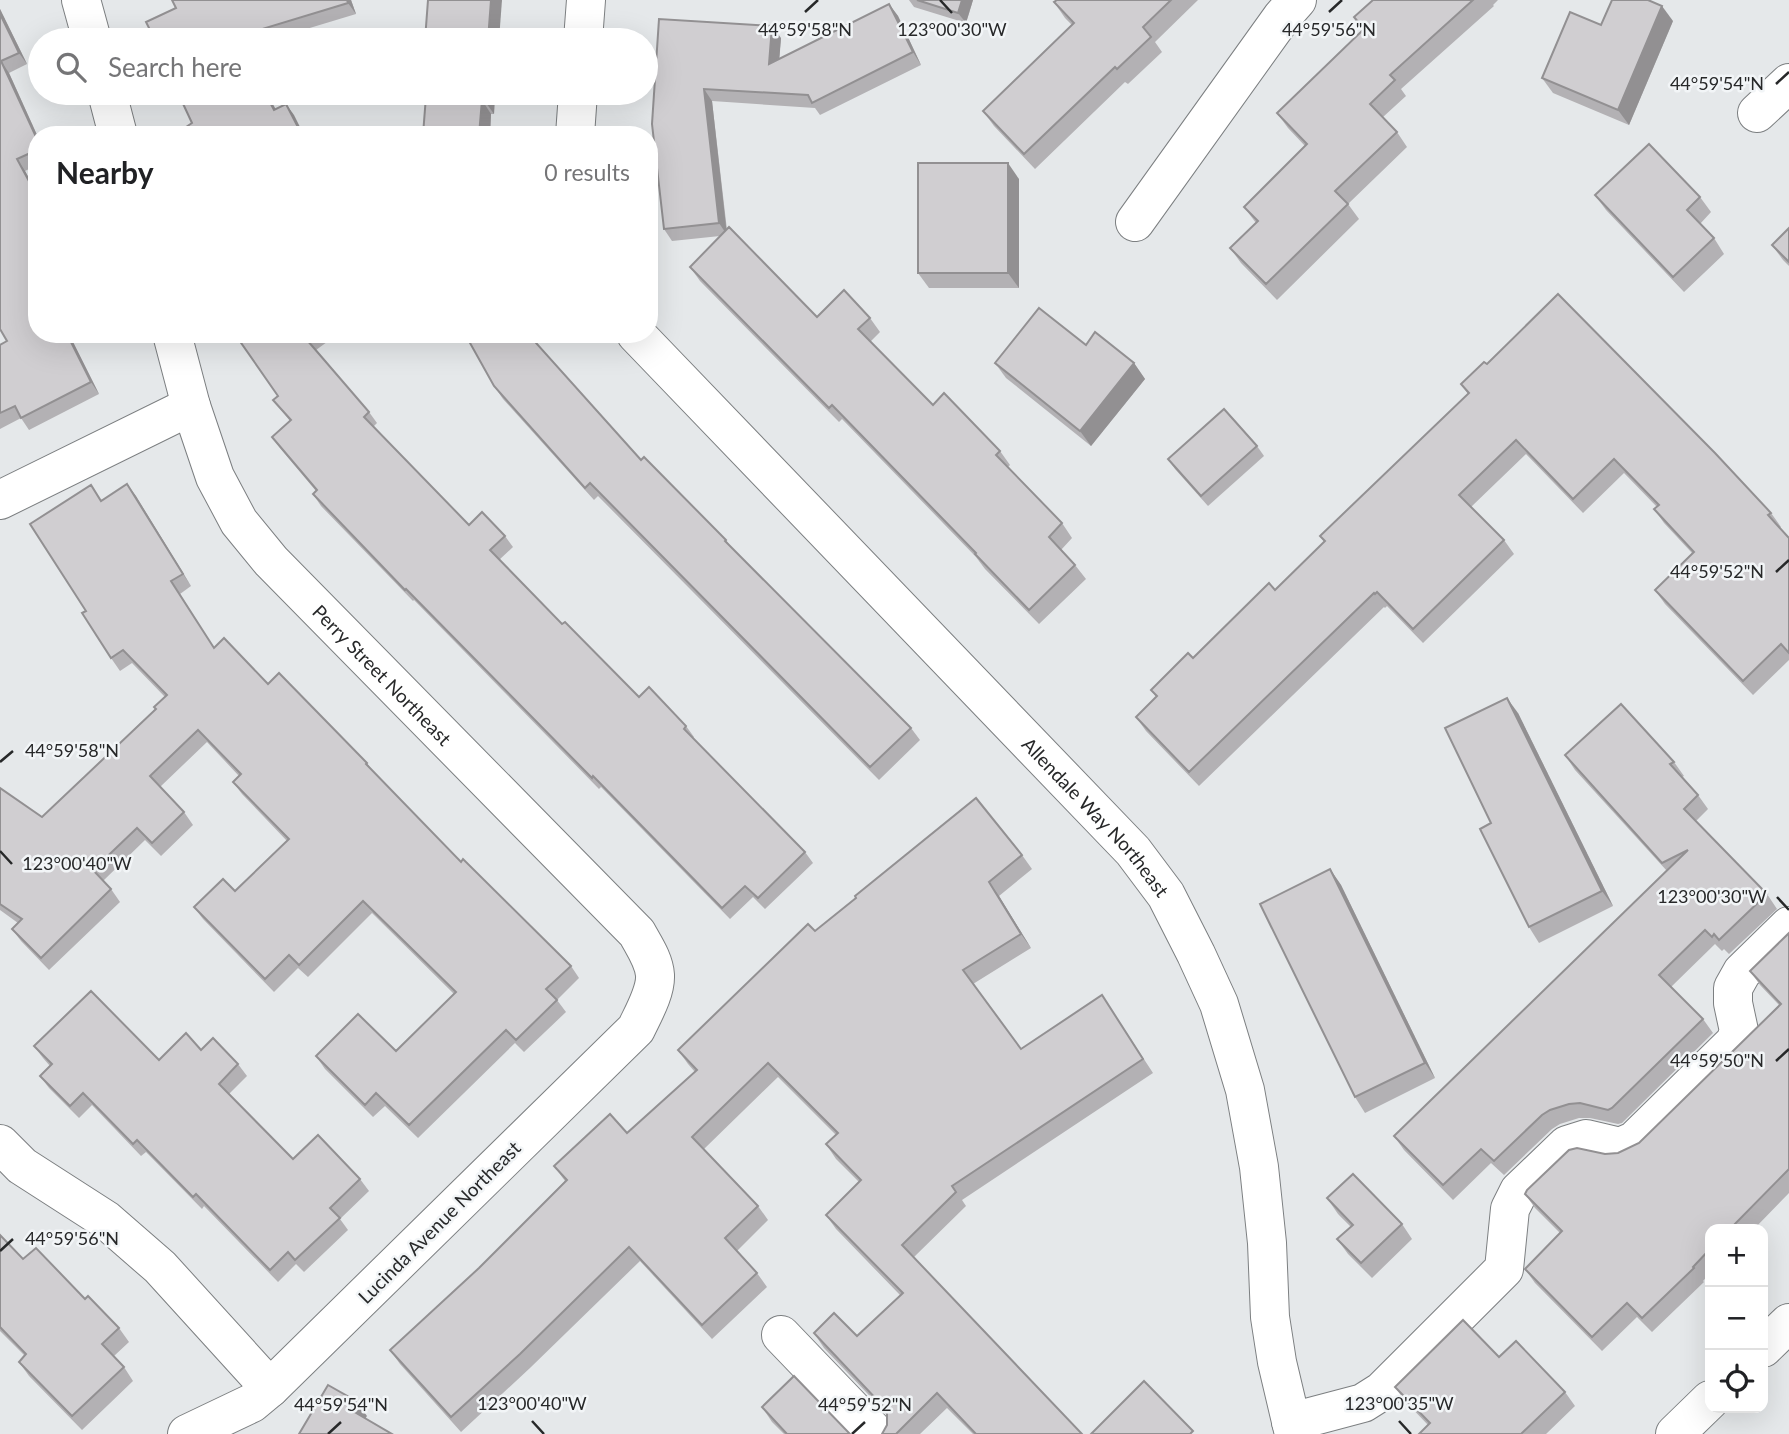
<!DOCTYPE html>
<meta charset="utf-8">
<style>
body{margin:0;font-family:Lato,sans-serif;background:#f6f6f6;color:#202124}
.controls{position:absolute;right:21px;bottom:21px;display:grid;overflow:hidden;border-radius:14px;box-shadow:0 7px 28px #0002}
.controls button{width:63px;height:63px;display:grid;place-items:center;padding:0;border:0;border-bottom:2px solid #e0e0e0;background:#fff;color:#202124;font:35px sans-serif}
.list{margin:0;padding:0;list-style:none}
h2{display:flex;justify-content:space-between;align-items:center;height:91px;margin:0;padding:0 28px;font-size:30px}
h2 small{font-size:23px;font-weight:400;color:#757577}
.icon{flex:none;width:38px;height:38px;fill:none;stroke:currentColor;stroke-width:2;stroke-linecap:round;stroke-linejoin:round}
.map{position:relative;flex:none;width:1789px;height:1434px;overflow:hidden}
.search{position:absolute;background:#fff;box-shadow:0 7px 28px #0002;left:28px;top:28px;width:630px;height:77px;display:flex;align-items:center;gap:18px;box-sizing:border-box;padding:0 24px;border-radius:38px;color:#757577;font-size:26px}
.panel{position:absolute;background:#fff;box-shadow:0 7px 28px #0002;left:28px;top:126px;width:630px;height:217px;border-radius:28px}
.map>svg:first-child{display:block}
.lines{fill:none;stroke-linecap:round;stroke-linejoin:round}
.minor-casing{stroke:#7c7f81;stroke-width:40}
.minor{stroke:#fff;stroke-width:38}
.wall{fill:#b3b1b4}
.shaded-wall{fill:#929092}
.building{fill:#d0ced1;stroke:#929092;stroke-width:2}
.ticks{fill:none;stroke:#272829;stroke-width:2.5}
.labels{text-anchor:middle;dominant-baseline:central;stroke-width:5;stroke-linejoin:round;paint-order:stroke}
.street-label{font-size:19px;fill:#272829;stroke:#f2f5f7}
.ticks-label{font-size:18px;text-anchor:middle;fill:#272829;stroke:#f2f5f7;stroke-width:5;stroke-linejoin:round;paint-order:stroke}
</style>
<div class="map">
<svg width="1789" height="1434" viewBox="0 0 1789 1434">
<rect width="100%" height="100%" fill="#e5e8ea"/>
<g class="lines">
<g class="minor-casing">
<g id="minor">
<path d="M81,0L92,40"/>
<path d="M583,40L586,0"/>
<path d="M107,93L118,135"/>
<path d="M1757,113L1789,83"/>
<path d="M575,135L578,93"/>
<path d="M1135,222L1282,17L1297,0"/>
<path id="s1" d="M172,334L191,406L215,477L239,522L271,561L637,933C644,946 654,960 655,975C656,992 643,1014 636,1029L270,1388L252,1403L187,1434"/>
<path id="s2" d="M636,334L1133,851L1166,895L1196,954L1219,1004L1245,1090L1259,1167L1267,1243L1270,1317L1277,1362L1294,1434"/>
<path d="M0,500L191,406"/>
<path d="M0,1144L22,1166L106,1220L160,1267L270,1388"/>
<path d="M781,1335L876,1434"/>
<path d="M1763,1348L1789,1323"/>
<path d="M1291,1422L1363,1403L1382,1391L1504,1269L1510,1209L1519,1191L1567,1145L1586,1139L1620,1147L1634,1141L1735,1042L1739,1031L1733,1003V988L1742,972L1789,926"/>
<path d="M1675,1434L1710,1400"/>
</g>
</g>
<use href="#minor" class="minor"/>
</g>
<g class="wall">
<path d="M351,0L356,14L270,40H155L176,8Z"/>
<path d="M909,0H973L966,23L914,7Z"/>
<path d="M1057,0H1198L1155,42L1162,52L1128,84L1125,82L1035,169L994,126L983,111L1072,25L1065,18L1054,2Z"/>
<path d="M1373,0H1498L1493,5L1494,6L1401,89L1406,96L1383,117L1397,132L1407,147L1348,204L1359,219L1277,300L1241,263L1230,248L1256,223L1244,207L1305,146L1288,128L1277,113L1363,30L1354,17Z"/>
<path d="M889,4L898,16L921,65L820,115L815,108L712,101L727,230L817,317L870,318L880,332L870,342L933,405L1000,451L1010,465L1008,467L1062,523L1072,538L1061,550L1075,565L1086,579L1039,624L985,569L976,557L842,419L839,422L700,281L690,267L720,236L672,241L664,229L652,124L781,38L779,59Z"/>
<path d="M0,9L27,64L9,73L37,135V165L25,171L37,193V334H69L99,394L29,430L21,418L0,429V345L7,341L0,329Z"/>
<path d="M1673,21L1629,125L1553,93L1542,78Z"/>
<path d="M495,93L494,114H491L490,135H423L426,102L421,96Z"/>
<path d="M1019,179V288H929L918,273Z"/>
<path d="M1595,195L1700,197L1711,212L1700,224L1714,238L1724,254L1684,292L1606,210Z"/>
<path d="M1789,228V266L1783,260L1772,245Z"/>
<path d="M240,334H338L316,350L369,412L377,423L373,427L469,525L505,536L513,547L499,560L562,624L639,697L686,726L694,737L693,738L805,852L813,863L765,909L753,897L730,919L601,787L599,789L414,600L413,601L321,506L313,494L316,491L280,448L272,437L290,421L273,400L278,396Z"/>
<path d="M465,334H532L540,348L641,460L726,540L732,549L911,728L920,740L879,780L598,496L594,500L503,399L494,386Z"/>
<path d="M1086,345L1134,363L1145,379L1091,446L1006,378L995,363Z"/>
<path d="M1487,364L1771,513L1781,527L1780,528L1789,538V660L1753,695L1665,604L1655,590L1692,553L1664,523L1654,509L1657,507L1624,473L1583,513L1526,454L1471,507L1504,540L1514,554L1423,643L1387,606L1385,608L1384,607L1199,786L1146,731L1136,717L1156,697L1151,690L1193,658L1275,590L1324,542L1320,536L1468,394L1461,384Z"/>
<path d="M1257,446L1264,456L1208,506L1175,469L1168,459Z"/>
<path d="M127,484L191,586L180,594L214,648L268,684L367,763L373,772L461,862L571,966L579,978L557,1000L566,1012L524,1052L515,1043L418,1138L385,1106L373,1117L325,1069L316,1056L396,1051L454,994L372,913L308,977L298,968L274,992L203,919L194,907L235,891L287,841L242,794L233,782L239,776L207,742L160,787L184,812L193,825L161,856L145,840L103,881L111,889L120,902L49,970L21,941L12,929L18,923L0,910V788L42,817L155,709L165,697L132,663L120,671L111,658L86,611L101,501Z"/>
<path d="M1518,713L1613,906L1539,943L1529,927L1491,823Z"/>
<path d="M1565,755L1674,762L1684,776L1682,777L1698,795L1708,809L1696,821L1767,894L1777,909L1729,954L1724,949L1722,951L1715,944L1671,987L1703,1019L1713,1033L1622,1123L1618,1124L1590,1118H1579L1560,1124L1552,1129L1504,1175L1491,1163L1453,1200L1404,1150L1394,1136L1667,871L1575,770Z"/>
<path d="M1022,855L1032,869L999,896L1031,948L973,984L1021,1049L1102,995L1153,1073L962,1200L966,1206L913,1258L1082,1434H973L947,1408L920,1434H882L887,1425V1414L824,1348L814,1333L857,1336L900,1295L836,1229L826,1215L859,1182L836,1159L826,1144L836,1135L778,1077L704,1149L758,1206L768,1220L737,1251L757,1273L767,1287L712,1339L640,1261L530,1368L461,1432L400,1364L390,1350L479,1268L565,1181L554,1166L627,1133L695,1072L688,1064L678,1050L815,931Z"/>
<path d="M1330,869L1341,885L1435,1078L1365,1113L1355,1097Z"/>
<path d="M1789,933V1193L1754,1229H1710V1273L1703,1281L1704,1282L1652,1332L1637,1317L1602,1351L1535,1283L1525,1269L1560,1233L1535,1208L1525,1194L1605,1154L1618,1153L1639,1143L1779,1005L1760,985L1750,971Z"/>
<path d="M34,1046L159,1060L201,1050L238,1064L247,1076L229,1094L293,1159L360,1179L369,1191L340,1219L348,1230L304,1272L296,1264L278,1282L204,1206L202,1209L146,1152L141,1156L92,1105L79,1118L49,1088L40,1076L50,1066L43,1058Z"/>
<path d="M1327,1198L1402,1224L1412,1239L1372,1278L1348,1254L1337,1239L1351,1227L1338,1214Z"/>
<path d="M0,1235L23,1259L85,1299L119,1328L129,1342L114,1356L124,1367L133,1381L82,1430L29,1376L19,1362L25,1356L0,1331Z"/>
<path d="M1499,1357L1565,1392L1575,1406L1546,1434H1419L1428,1425L1405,1401L1395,1387Z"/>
<path d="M762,1407L850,1434H784L772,1422Z"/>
</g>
<g class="shaded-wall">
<path d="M347,0H351L356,14L348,3Z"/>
<path d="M491,0H502L499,40H488Z"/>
<path d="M962,0H973L966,23L958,13Z"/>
<path d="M889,4L898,16L921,65L913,52Z"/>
<path d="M1662,6L1673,21L1629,125L1618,110Z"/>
<path d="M0,9L27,64L19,53L0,14Z"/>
<path d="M772,26L781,38L778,76L769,64Z"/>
<path d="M1,61L9,73L37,135V139Z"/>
<path d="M704,89L712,101L727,235L719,223Z"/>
<path d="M265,93H267L282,121L274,110Z"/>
<path d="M485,93H495L494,114L484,100Z"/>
<path d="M482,100L491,114L490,135H479Z"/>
<path d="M286,104L294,115L304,135H302Z"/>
<path d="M17,159L25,171L37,193V196Z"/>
<path d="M1008,163L1019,179V288L1008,273Z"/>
<path d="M67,334H69L99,394L91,382Z"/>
<path d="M1134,363L1145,379L1091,446L1080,431Z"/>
<path d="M127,484L136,496L191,586L183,574Z"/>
<path d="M1507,698L1518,713L1613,906L1602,891Z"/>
<path d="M1330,869L1341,885L1435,1078L1425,1063Z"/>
<path d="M989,882L999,896L1031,948L1021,934Z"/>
<path d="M356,1401L367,1416L361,1425L351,1410Z"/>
</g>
<g class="building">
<path d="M172,0H347L348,3L236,37L238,40H155L146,22L176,8Z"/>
<path d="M428,0H491L488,40H425Z"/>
<path d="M917,0H962L958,13Z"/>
<path d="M1057,0H1171L1143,27L1151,37L1117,69L1115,67L1024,154L983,111L1074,23L1054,2Z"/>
<path d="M1373,0H1473L1390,75L1395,80L1370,104L1397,132L1335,191L1348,204L1266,284L1230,248L1258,221L1244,207L1307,144L1277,113L1364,29L1354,17Z"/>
<path d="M1612,0H1648L1662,6L1618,110L1542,78L1570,12L1601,25Z"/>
<path d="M889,4L913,52L812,103L808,95L704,89L719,223L664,229L652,124L659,19L772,26L769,64Z"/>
<path d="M0,14L19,53L1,61L37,139V150L17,159L37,196V269L35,270L37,274V334H67L91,382L21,418L15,406L0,413V345L7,341L0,329Z"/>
<path d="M178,93H265L274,110L286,104L302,135H190L186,127L192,123Z"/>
<path d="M421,93H485L484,100H482L479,135H423L426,96H421Z"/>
<path d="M1649,144L1700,197L1687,210L1714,238L1673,277L1595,195Z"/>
<rect x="918" y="163" width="90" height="110"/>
<path d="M729,227L817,317L844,290L870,318L858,329L933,405L944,393L1000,451L996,455L1062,523L1049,537L1075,565L1029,610L975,554L976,553L832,405L829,408L690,267Z"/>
<path d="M1789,228V262L1772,245Z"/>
<path d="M1558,294L1715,453L1771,513L1768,515L1789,538V653L1781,644L1743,681L1655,590L1694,552L1654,509L1659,505L1614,459L1573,499L1516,440L1459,495L1504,540L1413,629L1377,592L1375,594L1374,593L1189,772L1136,717L1157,696L1151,690L1188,653L1193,658L1269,583L1275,590L1325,541L1320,536L1469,393L1461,384L1484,362L1487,364Z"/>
<path d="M1039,308L1086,345L1095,332L1134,363L1080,431L995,363Z"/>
<path d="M240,334H314L307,340L369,412L364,417L469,525L482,512L505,536L490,550L562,624L565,622L639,697L649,687L686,726L684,729L805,852L758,898L745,886L722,908L593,776L592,778L406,589L405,590L313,494L317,490L272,437L291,420L273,400L278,396L237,337Z"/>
<path d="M465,334H531L536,343L641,460L644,457L726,540L725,541L911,728L870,767L590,483L585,488L494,386Z"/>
<path d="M1224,409L1257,446L1201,496L1168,459Z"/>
<path d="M127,484L183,574L171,581L214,648L224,638L268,684L279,673L367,763L366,764L461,862L463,859L571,966L546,989L557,1000L516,1040L506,1030L409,1125L376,1093L365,1105L316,1056L358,1014L396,1051L456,992L363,901L299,965L289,955L265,979L194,907L223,879L235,891L289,839L233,782L241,774L198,730L150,776L184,812L152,843L137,828L93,870L111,889L41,958L12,929L22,919L0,904V788L42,817L156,709L154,707L167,695L123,650L111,658L82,613L86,611L30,524L91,485L101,501Z"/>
<path d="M1507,698L1602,891L1529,927L1480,829L1491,823L1445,728Z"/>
<path d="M1621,704L1674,762L1670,764L1698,795L1684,809L1767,894L1719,940L1714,934L1712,937L1705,930L1659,975L1703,1019L1612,1108L1608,1110L1580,1103L1569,1104L1550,1110L1542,1115L1494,1161L1481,1149L1443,1185L1394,1136L1688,850L1662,863L1565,755Z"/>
<path d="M976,798L1022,855L989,882L1021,934L963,970L1021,1049L1102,995L1143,1059L952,1186L956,1192L902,1245L1082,1434H976L937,1393L896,1434H882L887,1425V1414L882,1405L814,1333L834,1313L857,1336L903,1293L826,1215L861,1180L826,1144L838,1133L768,1063L692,1137L758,1206L725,1238L757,1273L702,1325L629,1247L520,1354L451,1417L390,1350L479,1268L567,1180L554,1166L610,1114L627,1133L697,1070L678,1050L808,924L815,931L856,898L855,896Z"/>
<path d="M1330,869L1425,1063L1355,1097L1260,904Z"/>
<path d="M1789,933V1169L1730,1229H1710V1249L1693,1267L1694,1268L1642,1318L1627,1303L1592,1337L1525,1269L1562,1231L1525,1194L1527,1190L1569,1150L1577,1148L1605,1154L1618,1153L1639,1143L1781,1004L1750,971Z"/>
<path d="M91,991L159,1060L186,1033L201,1050L213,1038L238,1064L219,1084L293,1159L318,1135L360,1179L330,1208L340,1218L295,1260L288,1252L270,1270L196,1194L193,1197L137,1140L133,1144L83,1093L70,1106L40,1076L52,1064L34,1046Z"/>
<path d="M1353,1174L1402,1224L1361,1263L1337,1239L1353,1225L1327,1198Z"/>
<path d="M0,1235L23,1259L36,1248L85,1299L88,1296L119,1328L102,1344L124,1367L72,1416L19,1362L26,1354L0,1327Z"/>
<path d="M1463,1320L1499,1357L1516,1341L1565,1392L1521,1434H1419L1430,1423L1395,1387Z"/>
<path d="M794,1376L850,1434H787L762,1407Z"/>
<path d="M1144,1381L1193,1431L1190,1434H1091Z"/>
<path d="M328,1385L356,1401L351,1410L392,1434H299Z"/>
</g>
<path class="ticks" d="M940,0L952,13M805,12L818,0M1329,12L1342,0M1776,84L1789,72M1776,572L1789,560M0,762L13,751M0,851L12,864M1777,897L1789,910M1776,1061L1789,1049M0,1251L13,1239M532,1421L544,1434M1399,1421L1411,1434M328,1434L341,1422M852,1434L865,1422"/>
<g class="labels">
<g class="street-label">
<text stroke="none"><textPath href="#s1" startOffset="410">Perry Street Northeast</textPath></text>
<text stroke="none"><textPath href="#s2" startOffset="667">Allendale Way Northeast</textPath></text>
<text transform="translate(439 1222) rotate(-45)">Lucinda Avenue Northeast</text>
</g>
</g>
<g class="ticks-label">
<text x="805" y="36">44°59'58"N</text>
<text x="1329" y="36">44°59'56"N</text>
<text x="952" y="36">123°00'30"W</text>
<text x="1717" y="90">44°59'54"N</text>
<text x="1717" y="578">44°59'52"N</text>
<text x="72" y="757">44°59'58"N</text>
<text x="77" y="870">123°00'40"W</text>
<text x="1712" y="903">123°00'30"W</text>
<text x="1717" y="1067">44°59'50"N</text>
<text x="72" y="1245">44°59'56"N</text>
<text x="532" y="1410">123°00'40"W</text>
<text x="1399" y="1410">123°00'35"W</text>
<text x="341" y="1411">44°59'54"N</text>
<text x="865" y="1411">44°59'52"N</text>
</g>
</svg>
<div class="controls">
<button>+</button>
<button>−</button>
<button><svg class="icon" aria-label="locate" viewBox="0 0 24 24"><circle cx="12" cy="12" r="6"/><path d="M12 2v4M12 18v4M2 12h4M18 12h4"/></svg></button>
</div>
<div class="search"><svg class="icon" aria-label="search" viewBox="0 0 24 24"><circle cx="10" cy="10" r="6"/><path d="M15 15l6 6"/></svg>Search here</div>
<section class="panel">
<h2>Nearby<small>0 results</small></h2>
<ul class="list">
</ul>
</section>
</div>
